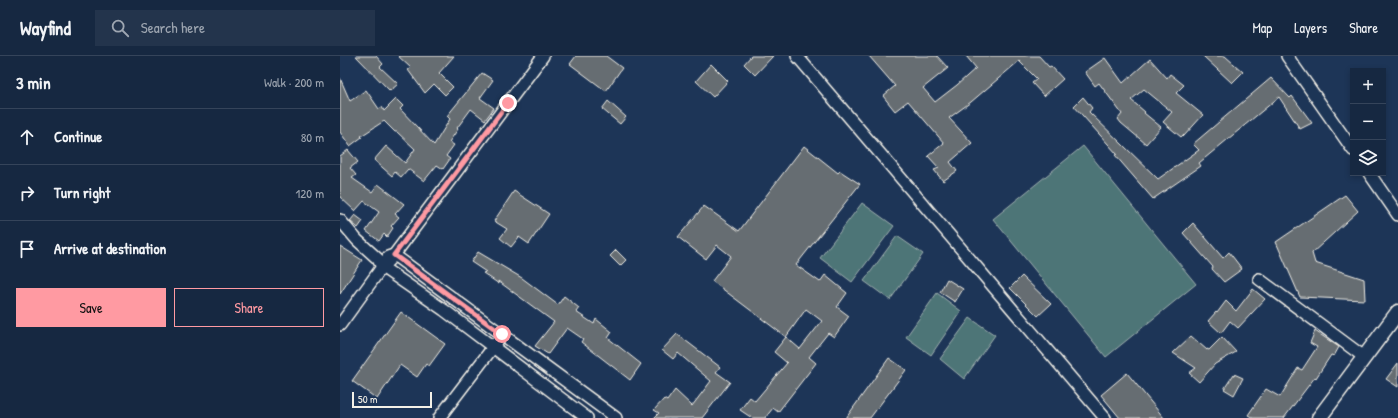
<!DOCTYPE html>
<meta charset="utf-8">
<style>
body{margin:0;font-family:"Patrick Hand",sans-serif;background:#23344c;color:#f1f3f6}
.controls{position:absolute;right:12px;top:12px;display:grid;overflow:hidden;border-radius:0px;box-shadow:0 2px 6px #0003}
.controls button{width:36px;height:36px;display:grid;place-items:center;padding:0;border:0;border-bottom:1px solid #35445a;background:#162841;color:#f1f3f6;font:20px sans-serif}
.scale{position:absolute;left:12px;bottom:10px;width:80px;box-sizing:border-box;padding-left:4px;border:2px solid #f4f1e8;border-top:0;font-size:11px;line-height:14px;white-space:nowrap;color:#f4f1e8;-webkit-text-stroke:3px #1d3557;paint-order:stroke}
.stop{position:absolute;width:12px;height:12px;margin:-9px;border:3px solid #ff9aa2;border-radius:50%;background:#fff}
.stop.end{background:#ff9aa2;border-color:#fff;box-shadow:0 1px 4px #0008}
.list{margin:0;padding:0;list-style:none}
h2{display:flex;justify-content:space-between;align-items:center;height:52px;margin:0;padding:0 16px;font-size:17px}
h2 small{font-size:13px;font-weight:400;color:#9ea6b1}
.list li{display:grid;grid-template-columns:26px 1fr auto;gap:12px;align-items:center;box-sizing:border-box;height:56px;padding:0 16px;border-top:1px solid #35445a}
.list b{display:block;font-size:15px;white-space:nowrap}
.list em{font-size:13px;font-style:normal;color:#9ea6b1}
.actions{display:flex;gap:8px;padding:12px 16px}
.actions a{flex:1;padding:9px 0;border:1px solid #ff9aa2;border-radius:0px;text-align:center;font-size:14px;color:#ff9aa2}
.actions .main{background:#ff9aa2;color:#111}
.icon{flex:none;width:22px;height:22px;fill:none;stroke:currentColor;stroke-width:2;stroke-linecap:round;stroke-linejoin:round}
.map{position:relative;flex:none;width:1058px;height:362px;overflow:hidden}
header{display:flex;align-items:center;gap:24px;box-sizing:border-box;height:56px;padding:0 20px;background:#162841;border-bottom:1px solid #35445a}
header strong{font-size:19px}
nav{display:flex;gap:22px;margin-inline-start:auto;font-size:14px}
.search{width:280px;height:36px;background:#23344c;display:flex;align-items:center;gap:10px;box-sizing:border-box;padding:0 14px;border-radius:0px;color:#9ea6b1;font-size:15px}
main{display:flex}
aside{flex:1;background:#162841}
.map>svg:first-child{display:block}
.green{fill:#4e7477;stroke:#a1b2b0}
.building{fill:#666d72;stroke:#f4f1e8;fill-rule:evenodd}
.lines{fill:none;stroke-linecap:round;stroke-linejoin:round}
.minor-casing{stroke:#f4f1e8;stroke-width:14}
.major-casing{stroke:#f4f1e8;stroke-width:17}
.minor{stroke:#1d3557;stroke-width:11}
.major{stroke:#1d3557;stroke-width:14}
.route{stroke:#ff9aa2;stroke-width:5}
</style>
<header>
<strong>Wayfind</strong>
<div class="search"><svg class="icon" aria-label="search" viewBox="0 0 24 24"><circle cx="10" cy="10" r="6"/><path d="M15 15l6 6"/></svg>Search here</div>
<nav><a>Map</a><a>Layers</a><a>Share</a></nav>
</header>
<main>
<aside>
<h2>3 min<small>Walk · 200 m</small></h2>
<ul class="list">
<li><svg class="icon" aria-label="ahead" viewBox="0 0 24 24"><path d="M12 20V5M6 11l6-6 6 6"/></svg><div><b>Continue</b></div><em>80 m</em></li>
<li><svg class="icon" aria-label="right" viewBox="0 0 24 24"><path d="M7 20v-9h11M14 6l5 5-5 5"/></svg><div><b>Turn right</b></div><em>120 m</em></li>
<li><svg class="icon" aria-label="arrive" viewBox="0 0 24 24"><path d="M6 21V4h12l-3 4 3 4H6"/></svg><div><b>Arrive at destination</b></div></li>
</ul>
<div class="actions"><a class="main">Save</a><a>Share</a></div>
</aside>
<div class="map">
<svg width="1058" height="362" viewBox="0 0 1058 362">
<rect width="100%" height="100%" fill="#1d3557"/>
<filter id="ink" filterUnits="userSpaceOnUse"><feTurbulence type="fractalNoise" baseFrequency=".025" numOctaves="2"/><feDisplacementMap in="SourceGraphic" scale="8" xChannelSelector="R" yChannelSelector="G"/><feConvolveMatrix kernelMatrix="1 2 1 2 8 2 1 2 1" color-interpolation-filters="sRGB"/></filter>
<g filter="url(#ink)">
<g class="green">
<path d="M743,90L856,228L766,301L653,163Z"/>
<path d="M522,147L554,170L512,226L480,202Z"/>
<path d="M557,180L583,198L550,244L524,225Z"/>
<path d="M597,237L621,255L591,299L566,281Z"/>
<path d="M630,262L655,279L624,323L600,303Z"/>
</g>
<g class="building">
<path d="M16,0H36L43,8L40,11L58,28L50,35Z"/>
<path d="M58,0H114L99,17L113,31L105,39L94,28L85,37L68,14L71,12Z"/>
<path d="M236,0H266L282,12L266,35L230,8Z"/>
<path d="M411,0H433L415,19L404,8Z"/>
<path d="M529,0H597L608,12L583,32L595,46L617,29L636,12L626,0H699L709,11L711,10L723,23L704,40L692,27L697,23L679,5L631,46L609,62L632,87L610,106L617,115L603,125L594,114L599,112L588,100L604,87L568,45L555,55L543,40L555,30Z"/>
<path d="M863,0H885L903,16L892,27Z"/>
<path d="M765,2L783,27L810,3L827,22L830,18L844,29L836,37L863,59L844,80L843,79L841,81L823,66L832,56L804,33L791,44L805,56L804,57L821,71L806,88L781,67L778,63L782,58L759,27L755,30L745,16Z"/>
<path d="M371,8L388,25L373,41L356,25Z"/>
<path d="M142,17L153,24L140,42L154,52L145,64L131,53L117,72L118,73L109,86L114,89L106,100L110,103L103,113L97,109L84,125L68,113L61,121L55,116L52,120L34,104L46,90L65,107L75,93L57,76H55L44,65L21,80L22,81L10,90L0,76V22L10,45L26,34L39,53L42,51L44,55L56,43L63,50L60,53L94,89L110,63L107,60Z"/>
<path d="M931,22L950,42L952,40L972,67L960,73L939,41L859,107L861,110L813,143L775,99L777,98L734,50L743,41L752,52L749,56L818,123L859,94L853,88Z"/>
<path d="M268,45L286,61L280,68L262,53Z"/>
<path d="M464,90L498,117L500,115L520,128L456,209L480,226L485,219L507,237L497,251L509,260L494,281L488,277L469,301L476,307L438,356L433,352L425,362H412L400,354L410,341L415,345L447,307L434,296L446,281L372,225L391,200L377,189L366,203L338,181L364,150L399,175ZM466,253L482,265L460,293L446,281Z"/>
<path d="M8,94L18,106L10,112L16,119L12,122L32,136L38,128L64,148L55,158L59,161L51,170L53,172L47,181L44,178L39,185L26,175L39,156L24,145L15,155L0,141V100Z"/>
<path d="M174,135L209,158L189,188L179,181L171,191L160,182L167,173L154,165Z"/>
<path d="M1005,139L1018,155L972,197L975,207L1024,223L1025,244L960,241L936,186Z"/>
<path d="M15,159L23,165L18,172L10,165Z"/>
<path d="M853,167L883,202L889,196L902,213L884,226L872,213L873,211L843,177Z"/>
<path d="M0,190L22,204L0,238Z"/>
<path d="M276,194L286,204L280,210L270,200Z"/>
<path d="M138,196L182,222L218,249L224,240L239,252L236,256L254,268L256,263L272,276L268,282L301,308L290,324L241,286L243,283L227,272L208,298L195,290L214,266L158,225L159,228L143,217L146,216L131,206Z"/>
<path d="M682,220L711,248L698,260L670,232Z"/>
<path d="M607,223L623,233L615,246L600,236Z"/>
<path d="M913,233L925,243L898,272L890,265L881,277L868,265L876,256L877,257L886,245L896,255Z"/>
<path d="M61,256L105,288L89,310L86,308L77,321L60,309L37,343L12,325Z"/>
<path d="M975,275L999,291L994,300L991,299L976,322L975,321L944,362H913L908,359L926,333L940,341L958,312L962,314L977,291L970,287Z"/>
<path d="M337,278L380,311L376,316L390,326L362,362H314L319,357L314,354L324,343L327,345L335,334L352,350L371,325L338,297L333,303L322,294Z"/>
<path d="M851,280L867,294V293L869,294L882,281L896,296L875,308L859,326L849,317L856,312L833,297Z"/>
<path d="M549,302L566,314L530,362H506Z"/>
<path d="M1058,307V331L1046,323Z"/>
<path d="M787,317L824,362H780L761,339Z"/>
<path d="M894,318L903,322L894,339L884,333Z"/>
</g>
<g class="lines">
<g class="minor-casing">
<g id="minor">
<path d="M457,0L765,362"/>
<path d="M947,0L1013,94"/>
<path d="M1029,117L1058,159"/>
<path d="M0,164L17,184L38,203L42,211L104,254L247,362"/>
<path d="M48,201L54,199L276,362"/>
<path d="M919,223L1024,301"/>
<path d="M0,269L42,211L54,199L203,0"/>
<path d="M99,362L157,286"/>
</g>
</g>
<g class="major-casing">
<path id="major" d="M979,362L1058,256"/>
</g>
<use href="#minor" class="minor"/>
<use href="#major" class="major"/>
</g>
</g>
<g class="lines" filter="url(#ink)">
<path class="route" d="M162,278L54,199L168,47"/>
</g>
</svg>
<div class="controls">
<button>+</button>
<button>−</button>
<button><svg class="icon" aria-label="layers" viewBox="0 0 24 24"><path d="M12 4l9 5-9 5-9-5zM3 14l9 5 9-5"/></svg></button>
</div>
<div class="scale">50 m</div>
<div class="stop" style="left:162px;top:278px"></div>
<div class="stop end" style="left:168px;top:47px"></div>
</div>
</main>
